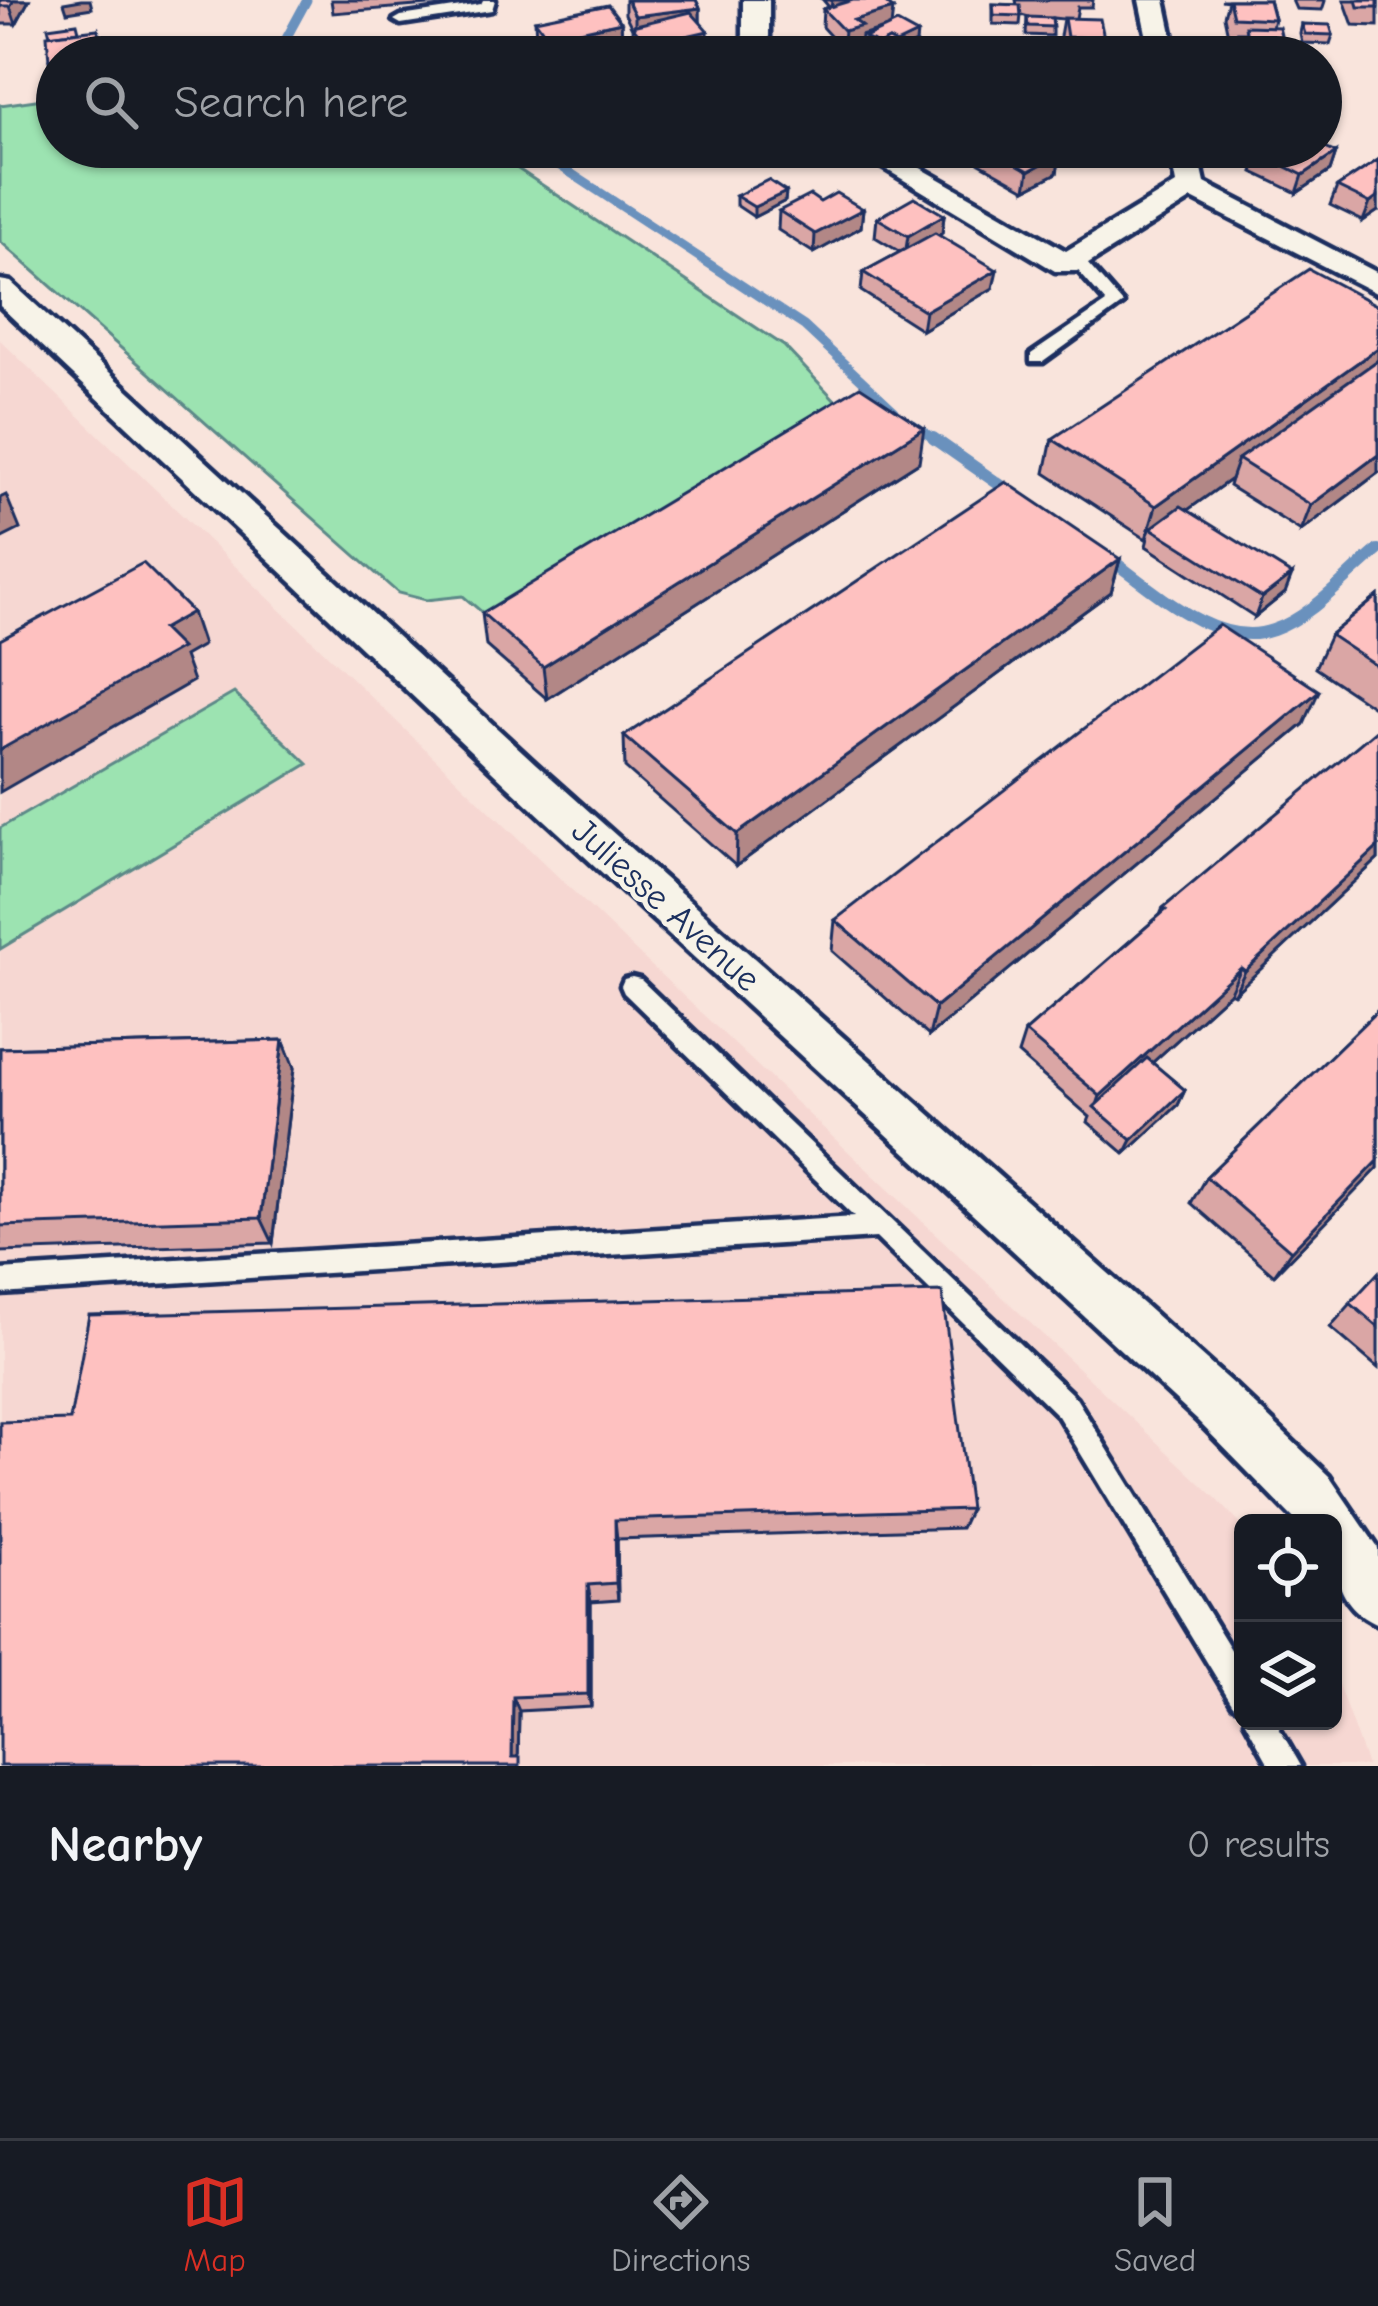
<!DOCTYPE html>
<style>
body{margin:0;font-family:"Comic Neue",sans-serif;background:#242831;color:#f1f3f6}
.controls{position:absolute;right:36px;bottom:36px;display:grid;overflow:hidden;border-radius:18px;box-shadow:0 3px 9px #0004}
.controls button{width:108px;height:108px;display:grid;place-items:center;padding:0;border:0;border-bottom:3px solid #363941;background:#171b24;color:#f1f3f6;font:60px sans-serif}
.list{margin:0;padding:0;list-style:none}
h2{display:flex;justify-content:space-between;align-items:center;height:156px;margin:0;padding:0 48px;font-size:51px}
h2 small{font-size:39px;font-weight:400;color:#9ea1a6}
.icon{flex:none;width:66px;height:66px;fill:none;stroke:currentColor;stroke-width:2;stroke-linecap:round;stroke-linejoin:round}
.map{position:relative;flex:none;width:1378px;height:1766px;overflow:hidden}
.search{position:absolute;background:#171b24;box-shadow:0 3px 9px #0004;left:36px;right:36px;top:36px;height:132px;display:flex;align-items:center;gap:30px;box-sizing:border-box;padding:0 42px;border-radius:66px;color:#9ea1a6;font-size:45px}
.sheet{height:372px;background:#171b24}
nav{display:flex;justify-content:space-around;align-items:center;box-sizing:border-box;height:168px;border-top:3px solid #363941;background:#171b24;font-size:33px;color:#9ea1a6}
nav a{display:grid;justify-items:center;gap:6px}
nav .on{color:#d93025}
.map>svg:first-child{display:block}
.built{fill:#f6d7d2}
.green{fill:#9ce3b1;stroke:#5c8988;stroke-width:3}
.lines{fill:none;stroke-linecap:round;stroke-linejoin:round}
.stream-far1{stroke:#6a91bd;stroke-width:9}
.stream{stroke:#6a91bd;stroke-width:12}
.lane-casing{stroke:#1b2f5e;stroke-width:9}
.street-casing{stroke:#1b2f5e;stroke-width:9}
.lane{fill:#f7f3e8;fill-rule:evenodd}
.street{fill:#f7f3e8;fill-rule:evenodd}
.wall{fill:#daa6a5;stroke:#1b2f5e;stroke-width:3}
.shaded-wall{fill:#b28786;stroke:#1b2f5e;stroke-width:3}
.building{fill:#fec1c0;stroke:#1b2f5e;stroke-width:3}
.labels{text-anchor:middle;dominant-baseline:central;stroke-width:10;stroke-linejoin:round;paint-order:stroke}
.street-label{font-size:36px;fill:#1b2f5e;stroke:#f7f3e8}
</style>
<div class="map">
<svg width="1378" height="1766" viewBox="0 0 1378 1766">
<rect width="100%" height="100%" fill="#f9e4dc"/>
<filter id="ink" filterUnits="userSpaceOnUse"><feTurbulence type="fractalNoise" baseFrequency=".00833" numOctaves="2"/><feDisplacementMap in="SourceGraphic" scale="24" xChannelSelector="R" yChannelSelector="G"/><feConvolveMatrix kernelMatrix="1 2 1 2 8 2 1 2 1" color-interpolation-filters="sRGB"/></filter>
<g filter="url(#ink)">
<path class="built" d="M0,340L625,941L1218,1500L1243,1527V1721H1333V1670L1367,1766H0Z"/>
<g class="green">
<path d="M57,97V147H485L784,346L836,401L484,614L463,596L426,600L398,593L0,241V105Z"/>
<path d="M234,693L308,764L0,949V828Z"/>
</g>
<g class="lines">
<g class="stream-far1">
<path d="M276,57L307,0"/>
<path d="M531,147L804,326L895,411"/>
<path d="M913,424L937,441"/>
</g>
<g class="stream">
<path d="M933,438L1013,494"/>
<path d="M1106,556C1149,586 1216,651 1273,630C1313,616 1346,576 1378,550"/>
</g>
<g class="lane-casing">
<g id="lane">
<path d="M483,0H495L492,10L401,24L394,20L401,16L481,4Z"/>
<path d="M1075,253L1080,255L1123,304L1043,362H1031V354L1106,303L1067,258Z"/>
<path d="M632,977L640,979L1076,1398L1243,1669V1709L1233,1705L1058,1416L876,1238L0,1294V1270L854,1217L624,993L621,986L624,979Z"/>
<path d="M1245,1721H1275L1301,1766H1270Z"/>
</g>
</g>
<g class="street-casing">
<g id="street">
<rect x="743" y="0" width="26" height="57"/>
<path d="M1139,0H1165L1177,57H1151Z"/>
<path d="M849,147H884L1066,251L1176,184L1169,147H1197L1205,183L1378,273V294L1192,199L1077,271H1055Z"/>
<path d="M0,280L11,282L536,764L1234,1385L1329,1476L1378,1548V1624C1334,1606 1333,1565 1333,1523H1298L1198,1421L508,786L0,306Z"/>
</g>
</g>
<use href="#lane" class="lane"/>
<use href="#street" class="street"/>
</g>
<g class="wall">
<path d="M0,0H29L16,24H0Z"/>
<path d="M331,0H463V2L333,13Z"/>
<path d="M625,0H696L700,8V21L708,49L674,57H644L633,44L632,28L625,14Z"/>
<path d="M823,0H900L887,4L891,26L916,43L905,48L909,51V57H843L865,45V38L886,28L861,36L860,44L842,49L822,27L823,9L829,7Z"/>
<path d="M1016,0H1093L1092,7H1078L1076,18L1104,38L1103,45L1058,56L1060,44H1062L1060,36L1063,19L1052,18V36L1026,35L1027,17H1029L1021,15L1020,25L993,24V4L1017,5Z"/>
<path d="M1221,0H1269L1274,19L1272,27L1285,53L1284,57H1234L1232,50L1236,35H1228L1224,16L1228,1Z"/>
<path d="M1292,0H1325V1L1322,10L1296,9Z"/>
<path d="M1344,0H1378V26L1353,25Z"/>
<path d="M535,20L621,22L622,40L549,56L536,39Z"/>
<path d="M1302,24L1333,35L1330,44L1302,43L1300,33Z"/>
<path d="M741,147H774L757,156Z"/>
<path d="M980,147H1047L1060,154L1057,173L1026,189L978,162Z"/>
<path d="M1259,153H1336L1330,171L1297,193L1253,172Z"/>
<path d="M1378,160V211L1363,221L1330,205L1337,187Z"/>
<path d="M786,192L785,201L754,217L736,205V196Z"/>
<path d="M820,202L863,209L861,227L814,253L778,230L779,211Z"/>
<path d="M944,215L942,233L939,235L993,288L922,330L861,291L863,272L900,252L875,237L877,218Z"/>
<path d="M1052,439L1378,473L1301,531L1229,486L1231,479L1187,510L1285,593L1255,617L1146,546L1148,538L1146,539L1045,473Z"/>
<path d="M919,462L547,699L486,646L482,613Z"/>
<path d="M1120,559L1111,592L736,866L625,768L624,736Z"/>
<path d="M1378,596V710L1315,668L1330,635Z"/>
<path d="M1304,724L929,1036L832,951L835,920Z"/>
<path d="M1378,731V859L1234,994L1230,992L1152,1063L1185,1090L1178,1105L1125,1154L1088,1122L1090,1117L1018,1054L1025,1032L1160,915L1163,908Z"/>
<path d="M1378,1010V1168L1274,1275L1191,1203L1206,1177Z"/>
<path d="M283,1040L294,1068L273,1243L0,1252V1048Z"/>
<path d="M1378,1273V1368L1330,1327Z"/>
<path d="M0,1422L970,1509L961,1528L617,1539L618,1600L591,1602V1707L519,1711L518,1757Z"/>
</g>
<g class="shaded-wall">
<path d="M14,0H29L16,24L10,6Z"/>
<path d="M81,0H90L92,8L67,12L64,3Z"/>
<path d="M832,0H866L831,9Z"/>
<path d="M700,8V26L635,29V16Z"/>
<path d="M893,9L891,27L861,36L860,44L842,49L844,31L854,20Z"/>
<path d="M621,22L622,40L549,56L548,38Z"/>
<path d="M98,29L105,57H75Z"/>
<path d="M708,31V49L674,57H648V45Z"/>
<path d="M917,34L916,43L887,57L885,49Z"/>
<path d="M57,59V78L55,79L49,60Z"/>
<path d="M757,147H774L757,156Z"/>
<path d="M1336,153L1330,171L1297,193L1303,175Z"/>
<path d="M1060,154L1057,173L1026,189L1029,171Z"/>
<path d="M786,192L785,201L754,217V207Z"/>
<path d="M1378,197V211L1363,221L1370,203Z"/>
<path d="M863,209L861,227L814,253L815,234Z"/>
<path d="M944,215L942,233L905,255L908,236Z"/>
<path d="M997,270L993,288L922,330L925,311Z"/>
<path d="M1378,348V373L1238,459L1231,479L1157,532L1151,528L1146,539L1156,506Z"/>
<path d="M924,428L919,462L547,699L543,667Z"/>
<path d="M1378,455V473L1301,531L1311,505Z"/>
<path d="M6,495L20,529L0,539V498Z"/>
<path d="M1120,559L1111,592L736,866L737,834Z"/>
<path d="M1292,575L1285,593L1255,617L1262,598Z"/>
<path d="M192,612L203,645L184,656L193,681L0,792V750L162,629Z"/>
<path d="M1319,691L1304,724L929,1036L936,1007Z"/>
<path d="M1378,847V859L1234,994L1245,971Z"/>
<path d="M1241,968L1230,992L1099,1111L1096,1108L1100,1096Z"/>
<path d="M283,1040L294,1068L273,1243L261,1218Z"/>
<path d="M1185,1090L1178,1105L1125,1154L1132,1140Z"/>
<path d="M1378,1161V1168L1274,1275L1291,1251Z"/>
<path d="M615,1520L617,1539L618,1600L616,1583Z"/>
<path d="M588,1585L591,1602V1707L588,1694Z"/>
<path d="M513,1697L519,1711L518,1766L512,1757Z"/>
</g>
<g class="building">
<path d="M0,0H14L10,6H0Z"/>
<path d="M627,0H696L700,8L635,16Z"/>
<path d="M853,0H882L893,9L854,20L862,26L844,31L823,9Z"/>
<path d="M1229,0H1269L1274,19L1233,17Z"/>
<path d="M1356,0H1378V7H1358Z"/>
<path d="M993,4L1020,5L1021,16L994,15Z"/>
<path d="M608,5L621,22L548,38L535,20Z"/>
<path d="M691,12L708,31L648,45L632,26Z"/>
<path d="M1027,17L1052,18L1053,27L1028,26Z"/>
<path d="M1064,18L1100,19L1104,38L1067,37Z"/>
<path d="M77,23L79,31L50,35L48,27Z"/>
<path d="M897,23L917,34L896,44L889,40L879,45L865,38Z"/>
<path d="M1302,24L1330,25L1333,35L1305,34Z"/>
<path d="M1245,26L1279,27L1285,53L1241,51L1237,32H1246Z"/>
<path d="M98,29L102,53L57,57V59L49,60L47,35Z"/>
<path d="M889,40L909,51L897,57H843L872,41L879,45Z"/>
<path d="M1060,44L1106,45L1109,57H1054L1061,56Z"/>
<path d="M1321,146L1336,153L1303,175L1259,153L1269,147Z"/>
<path d="M987,147H1047L1060,154L1029,171Z"/>
<path d="M1378,160V197L1370,203L1337,187Z"/>
<path d="M768,180L786,192L754,207L736,196Z"/>
<path d="M836,193L863,209L815,234L779,211L810,195L820,202Z"/>
<path d="M914,197L944,215L908,236L877,218Z"/>
<path d="M935,233L997,270L925,311L863,272Z"/>
<path d="M1309,269L1378,306V348L1156,506L1052,439Z"/>
<path d="M1378,360V455L1311,505L1238,459Z"/>
<path d="M860,386L924,428L543,667L482,613Z"/>
<path d="M1006,482L1120,559L737,834L624,736Z"/>
<path d="M1181,506L1292,575L1262,598L1151,528Z"/>
<path d="M143,563L192,612L162,629L181,648L0,750V640Z"/>
<path d="M1378,596V667L1330,635Z"/>
<path d="M1219,625L1319,691L936,1007L835,920Z"/>
<path d="M1376,730L1378,731V847L1245,971L1241,968L1100,1096L1025,1032L1166,910L1163,908Z"/>
<path d="M1378,1010V1161L1291,1251L1206,1177Z"/>
<path d="M283,1040L261,1218L0,1226V1048Z"/>
<path d="M1147,1058L1185,1090L1132,1140L1094,1107Z"/>
<path d="M1378,1273V1327L1350,1303Z"/>
<path d="M942,1292L970,1509L615,1520L616,1583L588,1585V1694L513,1697L512,1757H520V1766H0V1422L70,1420L89,1315Z"/>
</g>
</g>
<g class="labels">
<g class="street-label">
<text transform="translate(666 905) rotate(42)">Juliesse Avenue</text>
</g>
</g>
</svg>
<div class="controls">
<button><svg class="icon" aria-label="locate" viewBox="0 0 24 24"><circle cx="12" cy="12" r="6"/><path d="M12 2v4M12 18v4M2 12h4M18 12h4"/></svg></button>
<button><svg class="icon" aria-label="layers" viewBox="0 0 24 24"><path d="M12 4l9 5-9 5-9-5zM3 14l9 5 9-5"/></svg></button>
</div>
<div class="search"><svg class="icon" aria-label="search" viewBox="0 0 24 24"><circle cx="10" cy="10" r="6"/><path d="M15 15l6 6"/></svg>Search here</div>
</div>
<section class="sheet">
<h2>Nearby<small>0 results</small></h2>
<ul class="list">
</ul>
</section>
<nav>
<a class="on"><svg class="icon" aria-label="map" viewBox="0 0 24 24"><path d="M3 6l6-2 6 2 6-2v14l-6 2-6-2-6 2zM9 4v14M15 6v14"/></svg>Map</a>
<a><svg class="icon" aria-label="directions" viewBox="0 0 24 24"><path d="M12 3l9 9-9 9-9-9zM9 14v-3h6M13 9l2 2-2 2"/></svg>Directions</a>
<a><svg class="icon" aria-label="saved" viewBox="0 0 24 24"><path d="M7 4h10v16l-5-4-5 4z"/></svg>Saved</a>
</nav>
